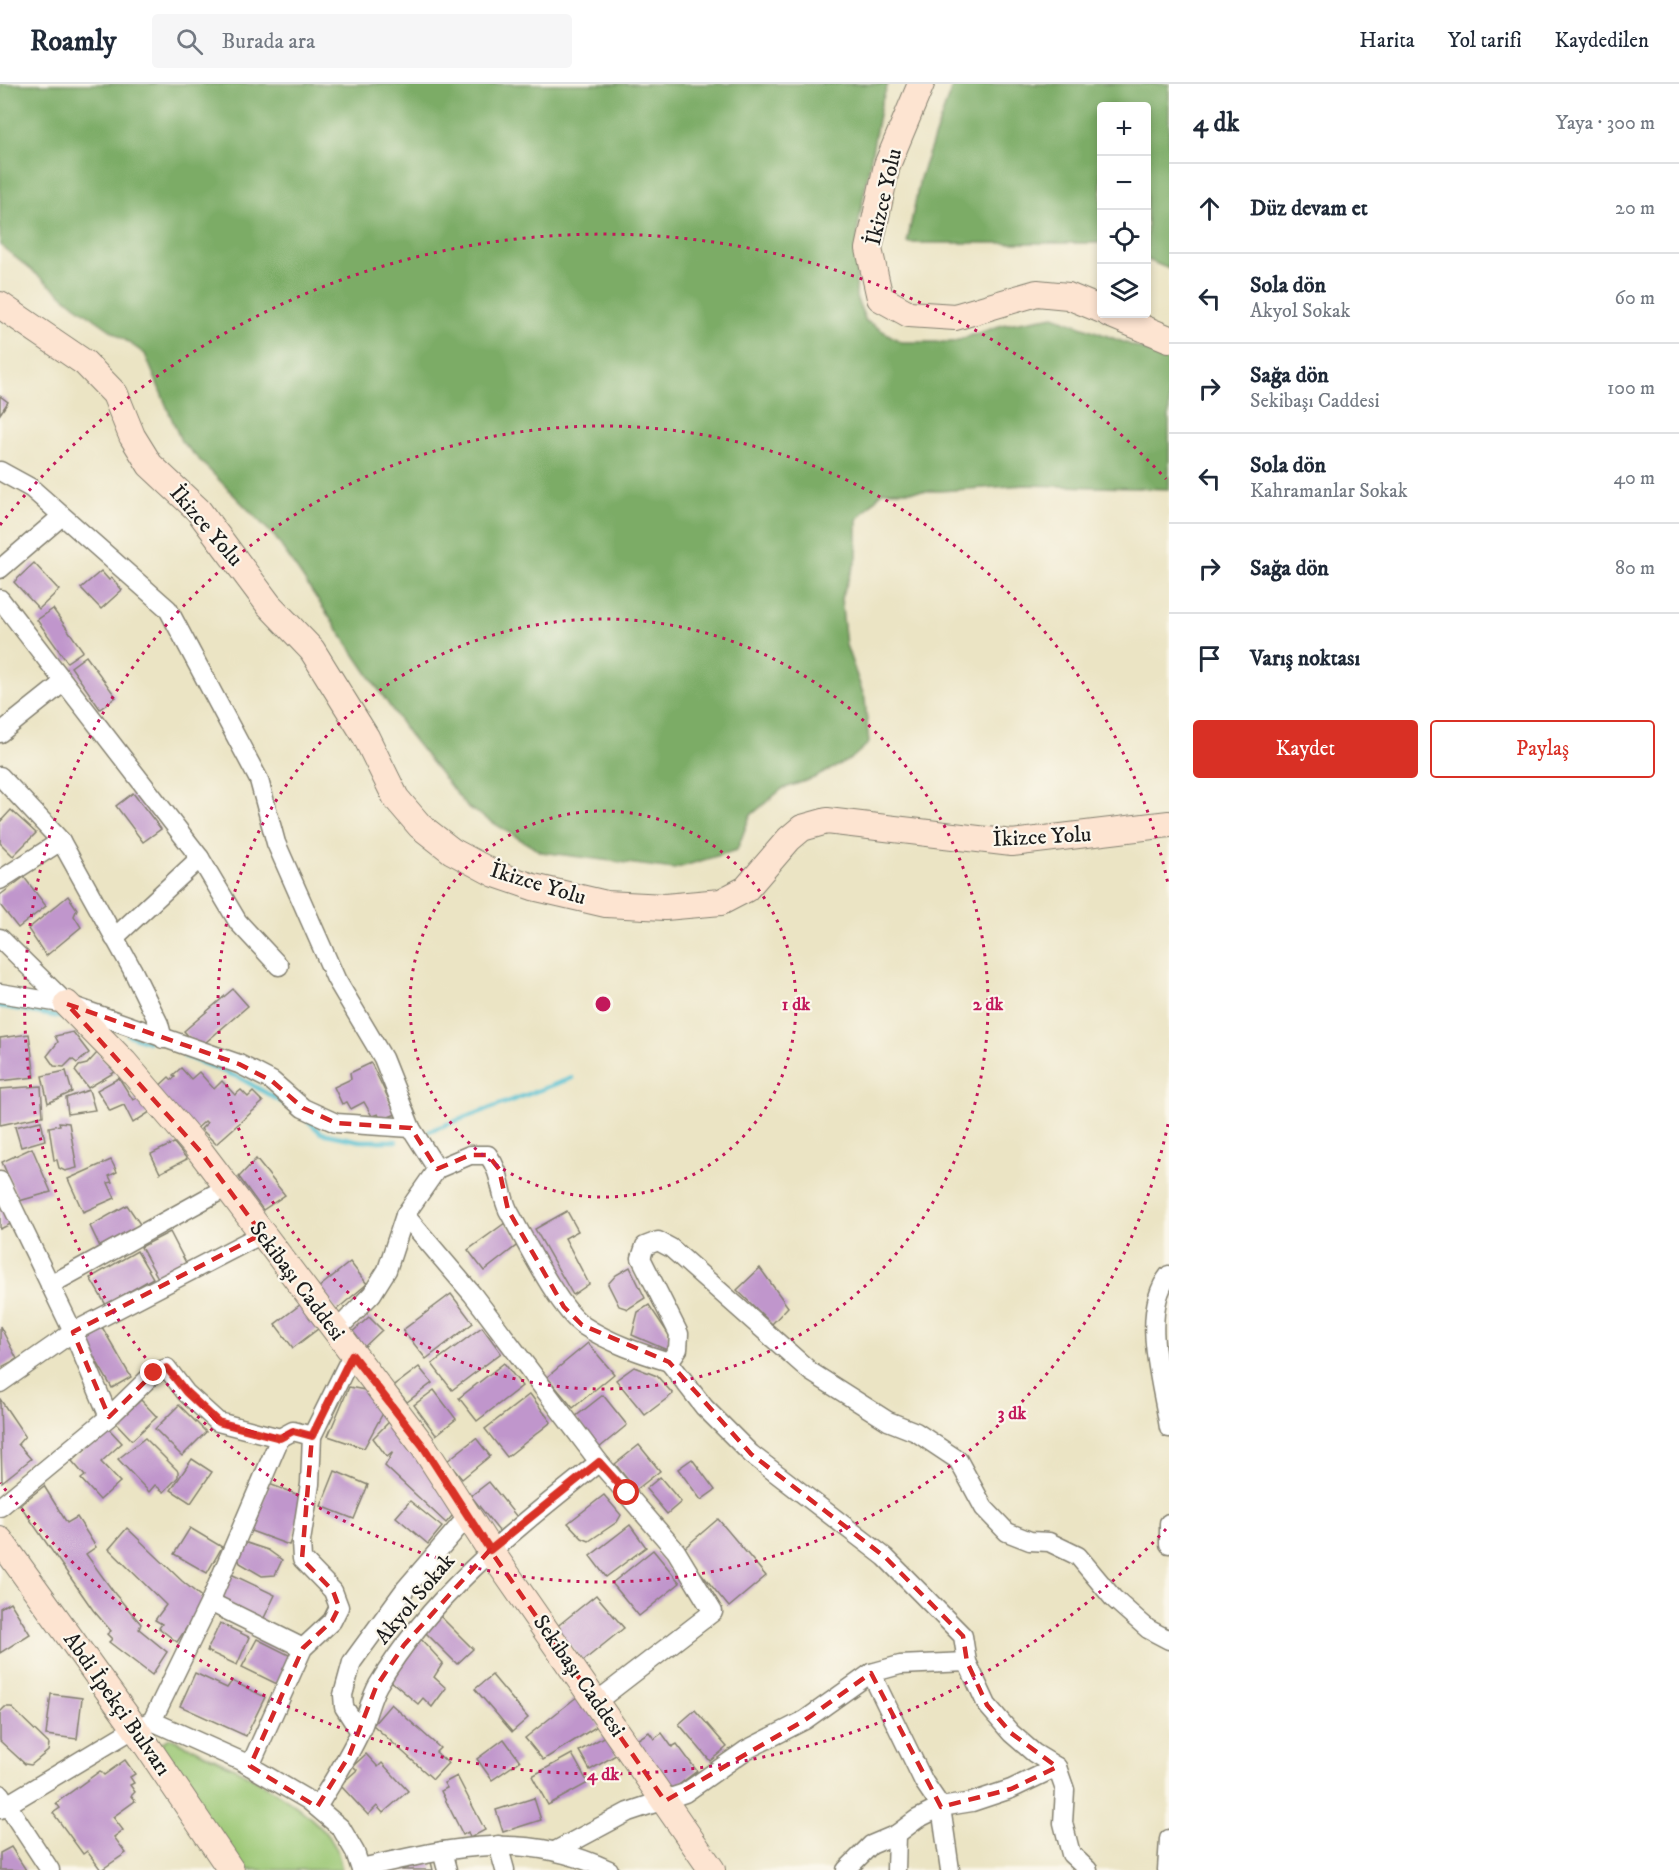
<!DOCTYPE html>
<html lang="tr">
<meta charset="utf-8">
<style>
body{margin:0;font-family:"IM FELL DW Pica",serif;background:#f6f6f7;color:#1f2937}
.controls{position:absolute;right:18px;top:18px;display:grid;overflow:hidden;border-radius:6px;box-shadow:0 3px 9px #0003}
.controls button{width:54px;height:54px;display:grid;place-items:center;padding:0;border:0;border-bottom:2px solid #e0e1e3;background:#fff;color:#1f2937;font:30px sans-serif}
.stop{position:absolute;width:18px;height:18px;margin:-14px;border:4px solid #d93025;border-radius:50%;background:#fff}
.stop.end{background:#d93025;border-color:#fff;box-shadow:0 2px 6px #0008}
.list{margin:0;padding:0;list-style:none}
h2{display:flex;justify-content:space-between;align-items:center;height:78px;margin:0;padding:0 24px;font-size:26px}
h2 small{font-size:20px;font-weight:400;color:#747a83}
.list li{display:grid;grid-template-columns:39px 1fr auto;gap:18px;align-items:center;box-sizing:border-box;height:90px;padding:0 24px;border-top:2px solid #e0e1e3}
.list b{display:block;font-size:22px;white-space:nowrap}
.list p{margin:0;font-size:20px;white-space:nowrap;color:#747a83}
.list em{font-size:20px;font-style:normal;color:#747a83}
.actions{display:flex;gap:12px;padding:18px 24px}
.actions a{flex:1;padding:14px 0;border:2px solid #d93025;border-radius:6px;text-align:center;font-size:21px;color:#d93025}
.actions .main{background:#d93025;color:#fff}
.icon{flex:none;width:33px;height:33px;fill:none;stroke:currentColor;stroke-width:2;stroke-linecap:round;stroke-linejoin:round}
.map{position:relative;flex:none;width:1169px;height:1786px;overflow:hidden}
header{display:flex;align-items:center;gap:36px;box-sizing:border-box;height:84px;padding:0 30px;background:#fff;border-bottom:2px solid #e0e1e3}
header strong{font-size:28px}
nav{display:flex;gap:33px;margin-inline-start:auto;font-size:21px}
.search{width:420px;height:54px;background:#f6f6f7;display:flex;align-items:center;gap:15px;box-sizing:border-box;padding:0 21px;border-radius:6px;color:#747a83;font-size:22px}
main{display:flex}
aside{flex:1;background:#fff}
.map>svg:first-child{display:block}
.green{fill:#9bc774;stroke:#5c7248;stroke-width:1.5}
.forest{fill:#7cac66;stroke:#4c6441;stroke-width:1.5}
.lines{fill:none;stroke-linecap:round;stroke-linejoin:round}
.stream{stroke:#54bfd0;stroke-width:4.5}
.building{fill:#c096cc}
.street-casing{stroke:#848070;stroke-width:21}
.secondary-casing{stroke:#848070;stroke-width:28}
.street{stroke:#fff;stroke-width:18}
.secondary{stroke:#fde4d1;stroke-width:26}
.route{stroke:#d93025;stroke-width:8}
.marked{fill:none;stroke:#d62828;stroke-width:4.5;stroke-dasharray:12 8;stroke-linejoin:round}
.ring{fill:none;stroke:#c2185b;stroke-width:3;stroke-dasharray:3 6}
.labels{text-anchor:middle;dominant-baseline:central;stroke-width:4.5;stroke-linejoin:round;paint-order:stroke}
.street-label{font-size:22px;fill:#1c1c1c;stroke:#fbf7ec}
.centre{fill:#c2185b;stroke:#fbf7ec;stroke-width:3}
.ring-label{font-size:18px;text-anchor:middle;font-weight:bold;fill:#c2185b;stroke:#fbf7ec;stroke-width:4.5;stroke-linejoin:round;paint-order:stroke}
</style>
<header>
<strong>Roamly</strong>
<div class="search"><svg class="icon" aria-label="search" viewBox="0 0 24 24"><circle cx="10" cy="10" r="6"/><path d="M15 15l6 6"/></svg>Burada ara</div>
<nav><a>Harita</a><a>Yol tarifi</a><a>Kaydedilen</a></nav>
</header>
<main>
<div class="map">
<svg width="1169" height="1786" viewBox="0 0 1169 1786">
<rect width="100%" height="100%" fill="#fbf7ec"/>
<filter id="ink" filterUnits="userSpaceOnUse"><feTurbulence type="fractalNoise" baseFrequency=".0167" numOctaves="2"/><feDisplacementMap in="SourceGraphic" scale="12" xChannelSelector="R" yChannelSelector="G"/><feConvolveMatrix kernelMatrix="1 2 1 2 8 2 1 2 1" color-interpolation-filters="sRGB"/></filter>
<filter id="wash" filterUnits="userSpaceOnUse"><feTurbulence type="fractalNoise" baseFrequency=".008" numOctaves="4" result="noise"/><feDisplacementMap in="SourceGraphic" scale="24" xChannelSelector="R" yChannelSelector="G"/><feGaussianBlur stdDeviation="1.35" result="paint"/><feColorMatrix in="noise" values="0 0 0 0 0 0 0 0 0 0 0 0 0 0 0 0 0 1.4 0 .05"/><feComposite in="paint" operator="in"/></filter>
<g filter="url(#wash)">
<rect width="100%" height="100%" fill="#ebe4c4"/>
<path class="green" d="M170,1654C220,1676 309,1716 336,1764C339,1770 340,1779 342,1786H242L155,1663Z"/>
<g class="forest">
<path d="M0,0H888L881,20L858,142L856,213L866,237L901,258H952L1002,241L1054,232L1169,275V405L1025,401L940,407H883L857,436V474L841,514L846,561L865,615L869,659L851,675L814,694L782,705L750,732L737,766L674,785L541,768L467,723L408,649L275,453L181,357L145,270L76,222L0,161Z"/>
<path d="M953,0H1169V185L1147,176L1146,22H1102L1101,159H907L920,94Z"/>
</g>
<g class="lines">
<g class="stream">
<path d="M0,922L65,934"/>
<path d="M128,951L148,958"/>
<path d="M184,972L240,994L287,1021"/>
<path d="M304,1033L321,1049L360,1057H396"/>
<path d="M429,1047L572,994"/>
</g>
</g>
<g id="blocks">
<g class="building">
<path d="M0,312L8,318L0,330Z"/>
<path d="M34,479L59,506L39,525L14,498Z"/>
<path d="M101,487L109,496L112,494L122,506L101,525L81,504Z"/>
<path d="M53,525L83,567L67,578L37,536Z"/>
<path d="M86,572L116,613L100,625L71,583Z"/>
<path d="M133,709L161,745L143,758L116,722Z"/>
<path d="M11,726L36,749L13,772L0,759V738Z"/>
<path d="M24,793L46,822L18,844L0,821V811Z"/>
<path d="M68,812L77,825L74,832L81,843L46,872L28,845Z"/>
<path d="M233,905L248,922L199,964L184,947Z"/>
<path d="M73,948L89,969L77,979L72,975L64,983L54,982L47,972L58,958L55,952Z"/>
<path d="M29,950L35,993L0,997V954Z"/>
<path d="M97,969L115,988L88,1004L75,987L79,982L87,980Z"/>
<path d="M371,979L396,1030L381,1036L378,1030L372,1032L364,1018L351,1025L347,1018L342,1020L334,1003L351,995L350,989Z"/>
<path d="M181,984L191,995L199,988L214,1005L222,997L235,1011L241,1006L248,1013L253,1008L263,1018L216,1060L201,1045L207,1039L205,1037L191,1050L156,1005L169,993L172,996L175,993L173,991Z"/>
<path d="M66,987L72,1008L48,1019L42,992Z"/>
<path d="M119,994L133,1016L143,1011L153,1026L133,1039L124,1021L110,1027L97,1006Z"/>
<path d="M41,1002L43,1032L0,1041V1005Z"/>
<path d="M89,1006L95,1026L68,1030L66,1014Z"/>
<path d="M41,1037L45,1056L21,1063L15,1043Z"/>
<path d="M59,1038L69,1039L77,1084L65,1087L59,1084L57,1076H54L49,1043L60,1041Z"/>
<path d="M174,1059L187,1075L160,1089L151,1070Z"/>
<path d="M32,1064L51,1108L19,1117L2,1078Z"/>
<path d="M256,1075L285,1111L263,1126L239,1093Z"/>
<path d="M111,1076L117,1088L109,1092L112,1098L108,1099L115,1114L83,1128L68,1095Z"/>
<path d="M0,1114L13,1139L0,1145Z"/>
<path d="M127,1121L142,1143L102,1167L90,1142Z"/>
<path d="M567,1127L578,1147L565,1154L589,1200L573,1211L535,1145Z"/>
<path d="M505,1139L520,1159L484,1187L468,1166Z"/>
<path d="M170,1148L186,1179L158,1194L141,1163Z"/>
<path d="M137,1167L153,1194L106,1221L90,1194Z"/>
<path d="M350,1178L367,1200L336,1226L318,1204Z"/>
<path d="M630,1183L645,1214L628,1225L619,1222L608,1200L616,1191Z"/>
<path d="M760,1184L788,1223L772,1240L737,1206Z"/>
<path d="M451,1210L473,1239L426,1275L403,1246Z"/>
<path d="M305,1217L323,1241L293,1264L275,1240Z"/>
<path d="M649,1221L669,1251L670,1261L667,1266L632,1251L638,1228Z"/>
<path d="M369,1233L382,1246L362,1265L349,1251Z"/>
<path d="M0,1242L17,1275L0,1284Z"/>
<path d="M102,1243L131,1293L112,1304L83,1254Z"/>
<path d="M482,1243L501,1269L452,1306L432,1280Z"/>
<path d="M588,1259L614,1290L573,1324L547,1293Z"/>
<path d="M504,1279L522,1302L477,1337L459,1314Z"/>
<path d="M419,1283L432,1299L407,1318L394,1302Z"/>
<path d="M634,1283L657,1292L673,1310L645,1331L616,1296Z"/>
<path d="M349,1303L370,1307L383,1329L364,1364L328,1352Z"/>
<path d="M434,1306L456,1335L436,1351L414,1321Z"/>
<path d="M530,1310L551,1338L507,1373L485,1345Z"/>
<path d="M603,1311L627,1341L599,1364L575,1333Z"/>
<path d="M0,1315L25,1352L18,1360L31,1375L2,1398Z"/>
<path d="M141,1316L157,1333L132,1356L116,1339Z"/>
<path d="M179,1321L206,1348L182,1372L155,1345Z"/>
<path d="M391,1336L458,1425L446,1439L385,1382L393,1368L387,1373L373,1354Z"/>
<path d="M108,1344L122,1359L101,1378L120,1398L100,1416L81,1395L85,1392L72,1377Z"/>
<path d="M145,1354L178,1387V1393L164,1408L155,1401L149,1408L118,1375Z"/>
<path d="M476,1354L490,1372L462,1395L447,1377Z"/>
<path d="M639,1361L660,1387L636,1406L615,1380Z"/>
<path d="M192,1375L212,1388L191,1419L171,1406Z"/>
<path d="M692,1375L715,1406L701,1416L678,1385Z"/>
<path d="M335,1387L368,1401L354,1435L321,1422Z"/>
<path d="M660,1393L681,1418L667,1430L646,1405Z"/>
<path d="M489,1398L517,1433L499,1447L471,1412Z"/>
<path d="M269,1400L307,1414L289,1461L251,1447Z"/>
<path d="M44,1402L67,1439L77,1433L96,1463L86,1470L115,1510L141,1540L139,1545L167,1568L152,1591L109,1558L112,1555L107,1550L111,1547L93,1526L20,1421Z"/>
<path d="M604,1411L621,1431L617,1438L589,1457L582,1454L568,1439Z"/>
<path d="M410,1417L442,1443L428,1460L396,1433Z"/>
<path d="M718,1435L766,1492L729,1523L682,1466Z"/>
<path d="M630,1441L646,1463L606,1493L590,1472Z"/>
<path d="M127,1444L182,1497L205,1516L177,1558L159,1544L162,1540L155,1536L166,1521L109,1465Z"/>
<path d="M190,1444L222,1463L207,1489L174,1470Z"/>
<path d="M244,1458L268,1466L282,1476L275,1491L262,1492L240,1479L237,1471Z"/>
<path d="M653,1466L680,1499L639,1532L612,1499Z"/>
<path d="M231,1490L275,1511L262,1538L219,1517Z"/>
<path d="M596,1511L624,1544L583,1577L555,1544Z"/>
<path d="M10,1518L30,1550L0,1569V1524Z"/>
<path d="M440,1532L473,1565L457,1580L425,1548Z"/>
<path d="M220,1539L249,1553L237,1581L207,1567Z"/>
<path d="M420,1554L443,1579L434,1593L446,1604L432,1623L423,1614L418,1620L391,1597Z"/>
<path d="M257,1555L291,1572L277,1600L242,1583Z"/>
<path d="M195,1589L227,1604L232,1597L265,1613L246,1652L180,1622Z"/>
<path d="M492,1591L528,1634L512,1648L475,1605Z"/>
<path d="M51,1610L82,1614L77,1655L46,1651Z"/>
<path d="M578,1612L599,1641L543,1676L525,1654Z"/>
<path d="M391,1620L440,1664L436,1668L448,1679L433,1695L373,1641Z"/>
<path d="M5,1623H11L49,1660L48,1667L31,1681L25,1680L0,1657V1628Z"/>
<path d="M695,1626L727,1663L710,1677L679,1640Z"/>
<path d="M649,1648L654,1655L662,1649L672,1663L677,1660L697,1687L672,1706L635,1657Z"/>
<path d="M605,1652L616,1671L590,1686L579,1667Z"/>
<path d="M504,1655L520,1677L492,1696L477,1675Z"/>
<path d="M366,1670L378,1683L382,1679L408,1707L383,1729L377,1722L368,1731L340,1701L357,1686L353,1682Z"/>
<path d="M572,1670L588,1699L548,1721L532,1692Z"/>
<path d="M125,1676L135,1690L130,1693L134,1699L130,1701L135,1708L131,1712L135,1717L113,1733L123,1746L114,1753L126,1769L101,1786L87,1767L83,1770L53,1729L60,1724L56,1719L100,1687L104,1691Z"/>
<path d="M457,1692L485,1746L470,1754L468,1748L463,1751L441,1707L447,1704L444,1699Z"/>
<path d="M534,1714L541,1736L503,1748L496,1726Z"/>
<path d="M11,1763L26,1786H0V1769Z"/>
<path d="M431,1778L433,1786H402V1785Z"/>
</g>
</g>
</g>
<g filter="url(#ink)">
<use href="#blocks" fill-opacity="0" stroke="#848070" stroke-width="1.5"/>
<g class="lines">
<g class="street-casing">
<g id="street">
<path d="M0,387L31,404L168,525L259,696L276,759L336,895L383,974L411,1044"/>
<path d="M0,485L62,432"/>
<path d="M0,515L200,774L238,838L279,882"/>
<path d="M0,649L64,598"/>
<path d="M0,692L61,757L132,885L159,940L163,955"/>
<path d="M0,796L61,757"/>
<path d="M0,854L67,920"/>
<path d="M114,854L200,774"/>
<path d="M0,909L67,920L239,980L272,997L303,1024L336,1039L411,1044L437,1085"/>
<path d="M0,1097L73,1248L109,1333"/>
<path d="M405,1131L473,1211L599,1378L676,1467L713,1528L596,1618"/>
<path d="M1169,1191C1139,1229 1163,1301 1169,1344"/>
<path d="M50,1201L227,1103"/>
<path d="M336,1247L372,1210L387,1186L405,1131L437,1085L470,1071H488C502,1090 499,1106 508,1126C524,1154 559,1226 584,1242C610,1259 640,1269 669,1278L678,1265L679,1250L641,1174L645,1162L658,1157L671,1164L811,1288L888,1337L916,1348L958,1376L984,1424L1007,1448L1030,1457L1049,1458L1078,1472L1113,1514L1148,1545L1169,1556"/>
<path d="M669,1278L704,1323L751,1370L885,1473L963,1552L967,1578L987,1621L1011,1649L1034,1669L1057,1683L1065,1706L1063,1739L1071,1770L1088,1786"/>
<path d="M0,1299L73,1248L262,1150"/>
<path d="M0,1423L109,1333L154,1289L167,1284L186,1309L218,1338L280,1354L293,1347L312,1352"/>
<path d="M1169,1439V1460"/>
<path d="M210,1518L303,1564"/>
<path d="M871,1589L924,1698L941,1723L950,1786"/>
<path d="M152,1637L241,1677L308,1716L341,1744L355,1768L361,1786"/>
<path d="M360,1648L344,1623L343,1611L352,1578L406,1504L468,1432"/>
<path d="M250,1682L303,1564L332,1537L339,1523L333,1507L302,1475L301,1457L310,1400L312,1352L352,1271"/>
<path d="M0,1710L50,1786"/>
<path d="M317,1723C332,1699 348,1674 360,1648C367,1633 370,1615 378,1601C433,1508 517,1444 599,1378"/>
<path d="M0,1725L135,1644L152,1637L210,1518L280,1354"/>
<path d="M498,1761L505,1786"/>
<path d="M557,1766L628,1728L685,1709L746,1666L805,1636L871,1589L900,1581L967,1578"/>
<path d="M442,1767L447,1786"/>
<path d="M361,1784C450,1764 522,1745 609,1786"/>
<path d="M846,1786L871,1761L897,1750L917,1735L941,1723L972,1718L1011,1705L1057,1683"/>
<path d="M896,1786L897,1750"/>
<path d="M1167,1786L1169,1755"/>
</g>
</g>
<g class="secondary-casing">
<g id="secondary">
<path d="M921,0L887,81L869,165L880,214L909,230L955,233L1037,209L1068,212L1102,226"/>
<path d="M0,221L85,279L115,310L132,352L150,381L198,426L269,521L312,566L366,653L396,714L420,742L452,767L495,790L533,803L606,820L665,823L721,818L746,805L789,755L802,744L827,737L1012,759L1169,740"/>
<path d="M1109,230L1169,255"/>
<path d="M67,920L124,978L200,1067L423,1362L490,1466L712,1786"/>
<path d="M0,1456L135,1644L231,1786"/>
</g>
</g>
<use href="#street" class="street"/>
<use href="#secondary" class="secondary"/>
</g>
</g>
<g class="lines" filter="url(#ink)">
<path class="route" d="M154,1289L167,1284L186,1308L218,1338L280,1354L293,1347L312,1352L352,1271L423,1362L490,1466L599,1378L627,1409"/>
</g>
<path class="marked" d="M67,920L239,980L272,997L303,1024L336,1039L411,1044L437,1085L470,1071H488L499,1085L508,1126L564,1223L582,1241L669,1278L751,1370L885,1473L963,1552L967,1578L987,1621L1011,1649L1057,1683L1011,1705L941,1723L871,1589L805,1636L665,1717L490,1466L404,1561L376,1603L349,1672L317,1723L250,1682L303,1564L332,1537L339,1523L333,1507L302,1475L312,1352L293,1347L280,1354L264,1352L218,1338L167,1284L154,1289L109,1333L73,1248L262,1150L200,1067Z"/>
<g class="ring">
<circle cx="603" cy="920" r="193"/>
<circle cx="603" cy="920" r="385"/>
<path d="M1168 1040A578 578 0 1 1 1168 800"/>
<path d="M1166 1445A770 770 0 0 1 0 1399M0 441A770 770 0 0 1 1166 395"/>
</g>
<g class="labels">
<g class="street-label">
<text transform="translate(884 113) rotate(-77)">İkizce Yolu</text>
<text transform="translate(206 442) rotate(49)">İkizce Yolu</text>
<text transform="translate(1042 753) rotate(-3)">İkizce Yolu</text>
<text transform="translate(538 800) rotate(17)">İkizce Yolu</text>
<text transform="translate(297 1197) rotate(53)">Sekibaşı Caddesi</text>
<text transform="translate(415 1515) rotate(-50)">Akyol Sokak</text>
<text transform="translate(579 1592) rotate(55)">Sekibaşı Caddesi</text>
<text transform="translate(117 1620) rotate(55)">Abdi İpekçi Bulvarı</text>
</g>
</g>
<circle cx="603" cy="920" r="9" class="centre"/>
<g class="ring-label">
<text x="796" y="926">1 dk</text>
<text x="988" y="926">2 dk</text>
<text x="1012" y="1335">3 dk</text>
<text x="603" y="1696">4 dk</text>
</g>
</svg>
<div class="controls">
<button>+</button>
<button>−</button>
<button><svg class="icon" aria-label="locate" viewBox="0 0 24 24"><circle cx="12" cy="12" r="6"/><path d="M12 2v4M12 18v4M2 12h4M18 12h4"/></svg></button>
<button><svg class="icon" aria-label="layers" viewBox="0 0 24 24"><path d="M12 4l9 5-9 5-9-5zM3 14l9 5 9-5"/></svg></button>
</div>
<div class="stop" style="left:627px;top:1409px"></div>
<div class="stop end" style="left:154px;top:1289px"></div>
</div>
<aside>
<h2>4 dk<small>Yaya · 300 m</small></h2>
<ul class="list">
<li><svg class="icon" aria-label="ahead" viewBox="0 0 24 24"><path d="M12 20V5M6 11l6-6 6 6"/></svg><div><b>Düz devam et</b></div><em>20 m</em></li>
<li><svg class="icon" aria-label="left" viewBox="0 0 24 24"><path d="M17 20v-9H6M10 6l-5 5 5 5"/></svg><div><b>Sola dön</b><p>Akyol Sokak</p></div><em>60 m</em></li>
<li><svg class="icon" aria-label="right" viewBox="0 0 24 24"><path d="M7 20v-9h11M14 6l5 5-5 5"/></svg><div><b>Sağa dön</b><p>Sekibaşı Caddesi</p></div><em>100 m</em></li>
<li><svg class="icon" aria-label="left" viewBox="0 0 24 24"><path d="M17 20v-9H6M10 6l-5 5 5 5"/></svg><div><b>Sola dön</b><p>Kahramanlar Sokak</p></div><em>40 m</em></li>
<li><svg class="icon" aria-label="right" viewBox="0 0 24 24"><path d="M7 20v-9h11M14 6l5 5-5 5"/></svg><div><b>Sağa dön</b></div><em>80 m</em></li>
<li><svg class="icon" aria-label="arrive" viewBox="0 0 24 24"><path d="M6 21V4h12l-3 4 3 4H6"/></svg><div><b>Varış noktası</b></div></li>
</ul>
<div class="actions"><a class="main">Kaydet</a><a>Paylaş</a></div>
</aside>
</main>
